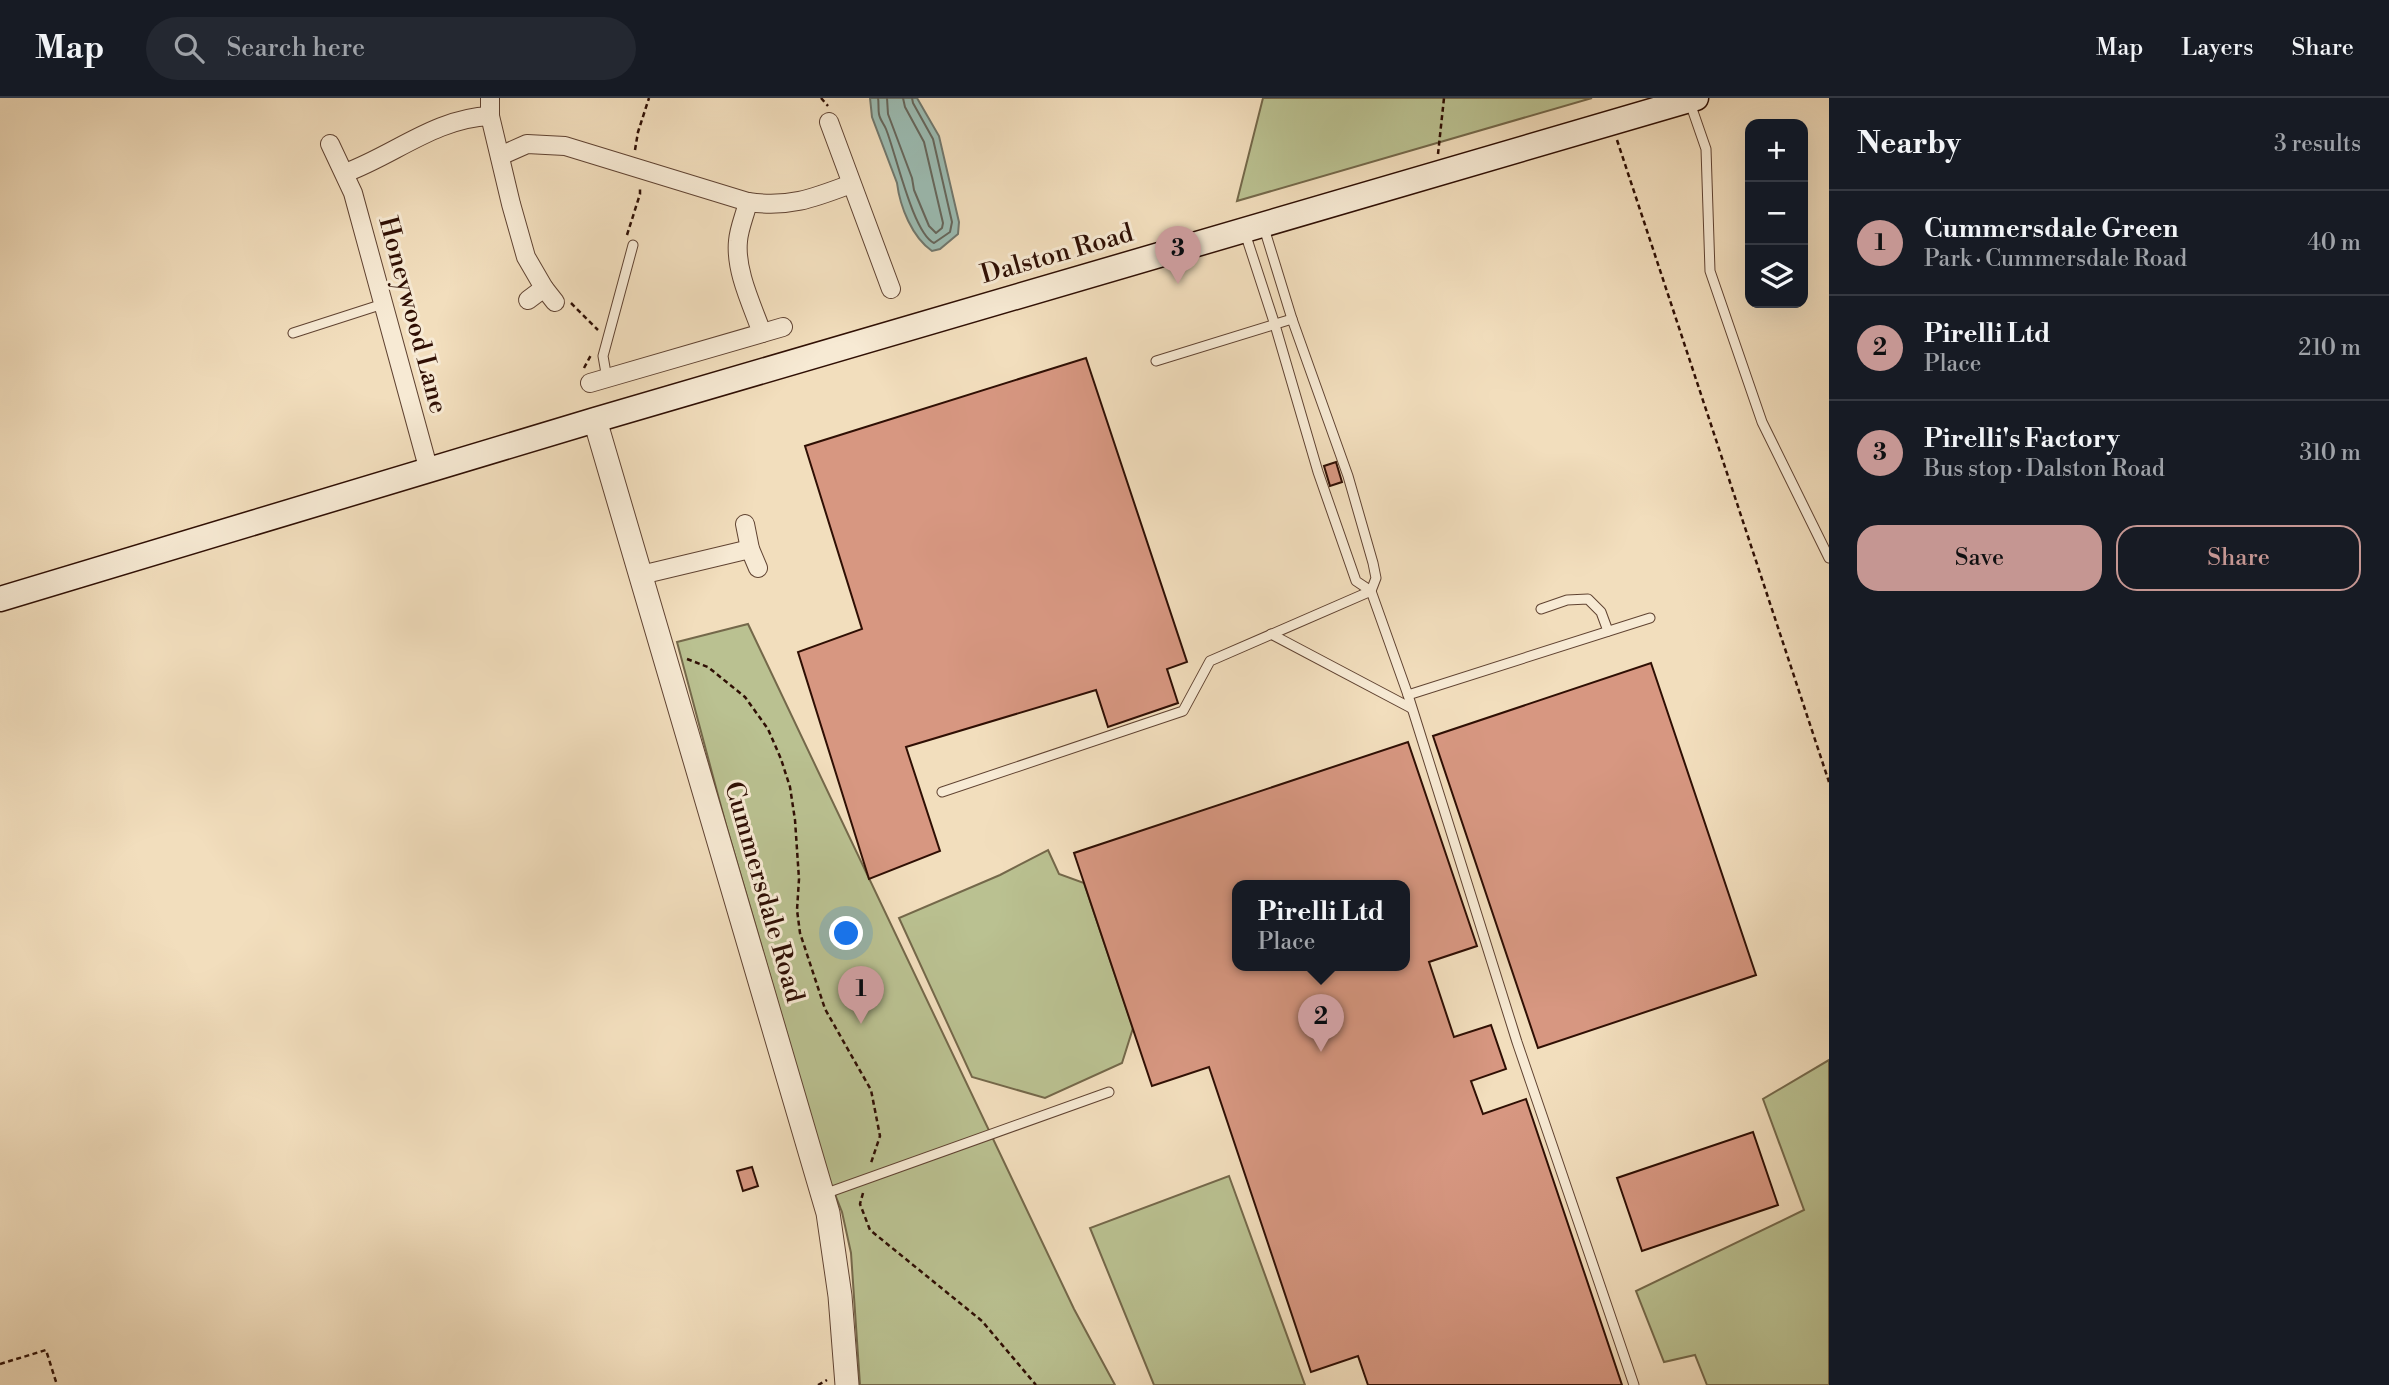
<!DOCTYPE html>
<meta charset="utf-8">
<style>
body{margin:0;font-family:"Libre Bodoni",serif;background:#242831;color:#f1f3f6}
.controls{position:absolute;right:21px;top:21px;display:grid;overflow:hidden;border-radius:14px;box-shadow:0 7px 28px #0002}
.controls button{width:63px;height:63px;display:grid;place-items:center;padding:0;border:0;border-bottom:2px solid #363941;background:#171b24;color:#f1f3f6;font:35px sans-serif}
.you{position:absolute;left:847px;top:836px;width:24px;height:24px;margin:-18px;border:5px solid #fff;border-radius:50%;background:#1a73e8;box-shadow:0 0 0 10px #1a73e833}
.badge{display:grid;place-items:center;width:46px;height:46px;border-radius:50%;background:#c59692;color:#111;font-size:23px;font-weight:700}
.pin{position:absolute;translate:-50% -58px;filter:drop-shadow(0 2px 4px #0008)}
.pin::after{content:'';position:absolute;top:37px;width:24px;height:21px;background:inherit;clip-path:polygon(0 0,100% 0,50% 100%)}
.popup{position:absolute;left:1232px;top:782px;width:178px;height:91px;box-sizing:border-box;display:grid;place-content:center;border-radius:14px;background:#171b24;filter:drop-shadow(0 2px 5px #0005);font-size:23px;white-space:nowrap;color:#9ea1a6}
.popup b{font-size:26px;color:#f1f3f6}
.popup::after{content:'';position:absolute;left:50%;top:100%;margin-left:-14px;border:14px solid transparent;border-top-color:#171b24}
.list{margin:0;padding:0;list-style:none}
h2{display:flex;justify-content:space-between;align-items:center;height:91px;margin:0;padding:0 28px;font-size:30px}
h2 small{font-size:23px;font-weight:400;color:#9ea1a6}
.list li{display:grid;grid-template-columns:46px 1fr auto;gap:21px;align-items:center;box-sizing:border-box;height:105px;padding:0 28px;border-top:2px solid #363941}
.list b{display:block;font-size:26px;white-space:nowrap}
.list p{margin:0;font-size:23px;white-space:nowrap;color:#9ea1a6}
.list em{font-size:23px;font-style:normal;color:#9ea1a6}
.actions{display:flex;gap:14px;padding:21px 28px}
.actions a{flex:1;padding:16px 0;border:2px solid #c59692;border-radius:21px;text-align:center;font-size:24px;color:#c59692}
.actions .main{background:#c59692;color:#111}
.icon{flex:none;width:38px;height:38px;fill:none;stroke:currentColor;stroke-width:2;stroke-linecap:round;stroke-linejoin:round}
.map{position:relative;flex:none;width:1829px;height:1287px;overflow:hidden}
header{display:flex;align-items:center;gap:42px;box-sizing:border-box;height:98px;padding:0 35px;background:#171b24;border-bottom:2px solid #363941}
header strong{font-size:33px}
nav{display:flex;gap:38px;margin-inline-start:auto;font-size:24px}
.search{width:490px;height:63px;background:#242831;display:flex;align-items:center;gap:18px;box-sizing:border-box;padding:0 24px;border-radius:38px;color:#9ea1a6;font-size:26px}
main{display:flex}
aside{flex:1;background:#171b24}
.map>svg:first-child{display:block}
.green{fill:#bac191;stroke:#74684a;stroke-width:2}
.water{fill:#9bbcb3;stroke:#70776d;stroke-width:2}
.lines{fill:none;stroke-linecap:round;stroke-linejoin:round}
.shore{stroke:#65665c;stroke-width:2}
.building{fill:#d79781;stroke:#2f0f04;stroke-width:2;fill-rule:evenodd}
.service-casing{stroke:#604332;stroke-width:11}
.minor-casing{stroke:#604332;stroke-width:20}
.tertiary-casing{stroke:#604332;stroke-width:25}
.secondary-casing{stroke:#2f0f04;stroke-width:27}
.path{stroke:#2f0f04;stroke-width:2.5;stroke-dasharray:5 3.5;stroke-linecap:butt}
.service{stroke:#f7ead4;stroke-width:9}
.minor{stroke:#f7ead4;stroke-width:18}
.tertiary{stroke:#f7ead4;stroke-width:23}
.secondary{stroke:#f7ead4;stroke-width:24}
.labels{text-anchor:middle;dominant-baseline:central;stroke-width:6;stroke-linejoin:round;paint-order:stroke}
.street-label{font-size:26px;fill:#2f0f04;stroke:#f7ead4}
</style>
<header>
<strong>Map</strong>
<div class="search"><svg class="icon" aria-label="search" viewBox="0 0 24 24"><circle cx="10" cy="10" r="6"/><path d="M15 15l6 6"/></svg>Search here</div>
<nav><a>Map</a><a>Layers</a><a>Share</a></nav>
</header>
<main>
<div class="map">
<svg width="1829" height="1287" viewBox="0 0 1829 1287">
<rect width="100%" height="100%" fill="#f2debd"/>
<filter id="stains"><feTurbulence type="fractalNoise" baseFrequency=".00286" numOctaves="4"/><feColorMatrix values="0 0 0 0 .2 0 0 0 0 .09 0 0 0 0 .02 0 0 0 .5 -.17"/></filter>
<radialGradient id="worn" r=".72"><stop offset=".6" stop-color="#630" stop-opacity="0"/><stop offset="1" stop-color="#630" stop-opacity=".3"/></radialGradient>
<g class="green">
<path d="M1263,0H1592L1237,103Z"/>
<path d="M748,526L1074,1211L1115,1287H860L851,1155L842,1114L829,1081L726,727L677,544Z"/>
<path d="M1048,752L1059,776L1084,785L1133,930L1122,965L1045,1000L972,979L899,820L1000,777Z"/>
<path d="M1829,962V1287H1707L1695,1257L1664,1264L1636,1193L1804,1112L1763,1001Z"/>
<path d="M1229,1078L1305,1287H1154L1090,1130Z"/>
</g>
<path class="water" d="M870,0H917L939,38L959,124L958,136L940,151L932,153C912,139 900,109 897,85L872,19Z"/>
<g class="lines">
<g class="shore">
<path d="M878,0C879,5 878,11 879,16C880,22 884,26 886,31C896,56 913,135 934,145L950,134L952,124L933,41L913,5L912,0"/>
<path d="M887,0L888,16L912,80L914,92L929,128L936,135L942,130L943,125L924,44L905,9L903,0"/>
</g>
</g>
<g class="building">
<path d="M1086,260L1187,564L1167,571L1178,605L1108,629L1096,592L906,649L940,753L869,781L798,554L862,531L805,348Z"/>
<path d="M1336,364L1342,384L1330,388L1324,368Z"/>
<path d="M1651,565L1756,877L1538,950L1433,638Z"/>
<path d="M1408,644L1477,848L1429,864L1454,939L1491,927L1506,971L1471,983L1483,1016L1526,1001L1622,1287H1368L1358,1258L1311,1274L1209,969L1152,988L1074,755ZM1237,788H1405V868H1237Z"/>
<path d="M1753,1034L1778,1107L1642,1153L1617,1080Z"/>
<path d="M752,1069L758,1088L743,1093L737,1073Z"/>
</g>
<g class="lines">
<g class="service-casing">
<g id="service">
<path d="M1689,2L1706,51L1710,173L1762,324L1829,460"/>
<path d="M1264,130L1292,221L1348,378L1373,465L1376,480L1371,493L1408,597L1517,944L1634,1287"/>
<path d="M1245,135L1275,227L1318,374L1356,483L1371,493"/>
<path d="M293,235L383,206"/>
<path d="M1156,263L1292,221"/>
<path d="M607,281L603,258L633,147"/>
<path d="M1541,511L1567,502L1588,501L1601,514L1608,533"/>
<path d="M1271,536L1411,610"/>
<path d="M1408,597L1650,520"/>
<path d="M942,694L1183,613L1210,563L1371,493"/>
<path d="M824,1096L1109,994"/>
</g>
</g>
<g class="minor-casing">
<g id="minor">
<path d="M490,0V18L511,106L526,159L544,190"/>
<path d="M829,24L891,191"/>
<path d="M330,46L353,95L429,373"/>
<path d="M500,58L527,46L565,48L748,104C789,110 814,100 851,86"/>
<path d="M345,75C394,57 436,20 490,18"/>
<path d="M748,104C745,117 739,130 738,143C735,173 752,207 762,235"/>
<path d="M528,202L544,190L555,204"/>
<path d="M590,285L783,229"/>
<path d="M745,426L750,451L758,470"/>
<path d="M641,477L750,451"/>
</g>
</g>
<g class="tertiary-casing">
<path id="tertiary" d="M595,322L828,1115L840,1198L847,1287"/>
</g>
<g class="secondary-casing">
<path id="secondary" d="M0,501L595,322L1696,0"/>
</g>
<g class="path">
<path d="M821,0L828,8"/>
<path d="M1617,42L1829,684"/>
<path d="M635,52L638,34L649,0"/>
<path d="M1438,56L1444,0"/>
<path d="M627,137L640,96V90"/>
<path d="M571,205L598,232"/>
<path d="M584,270L591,257"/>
<path d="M687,561L708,569L745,599L768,631L781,661L790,689L795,722L799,781L797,812L800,835L825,911L871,992L880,1038L871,1065"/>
<path d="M863,1095L860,1106L870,1132L982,1223L1036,1287"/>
<path d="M0,1266L46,1252L57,1287"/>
<path d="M818,1287L827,1282"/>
</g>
<use href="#service" class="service"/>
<use href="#minor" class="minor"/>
<use href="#tertiary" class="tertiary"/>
<use href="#secondary" class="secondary"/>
</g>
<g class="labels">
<g class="street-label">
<text transform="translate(1057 156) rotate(-16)">Dalston Road</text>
<text transform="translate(413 217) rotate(75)">Honeywood Lane</text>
<text transform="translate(764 794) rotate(74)">Cummersdale Road</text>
</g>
</g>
<rect width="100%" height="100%" filter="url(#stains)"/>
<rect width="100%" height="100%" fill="url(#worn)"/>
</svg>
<div class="controls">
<button>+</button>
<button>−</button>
<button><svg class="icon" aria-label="layers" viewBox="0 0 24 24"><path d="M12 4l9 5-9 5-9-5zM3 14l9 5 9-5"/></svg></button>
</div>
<div class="you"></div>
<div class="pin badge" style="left:861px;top:926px">1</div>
<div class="pin badge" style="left:1321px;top:954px">2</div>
<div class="popup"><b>Pirelli Ltd</b>Place</div>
<div class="pin badge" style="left:1178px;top:186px">3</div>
</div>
<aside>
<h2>Nearby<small>3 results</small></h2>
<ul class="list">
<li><span class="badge">1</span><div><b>Cummersdale Green</b><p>Park · Cummersdale Road</p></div><em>40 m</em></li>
<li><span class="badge">2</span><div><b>Pirelli Ltd</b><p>Place</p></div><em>210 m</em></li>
<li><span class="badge">3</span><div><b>Pirelli's Factory</b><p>Bus stop · Dalston Road</p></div><em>310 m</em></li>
</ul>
<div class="actions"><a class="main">Save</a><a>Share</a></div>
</aside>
</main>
